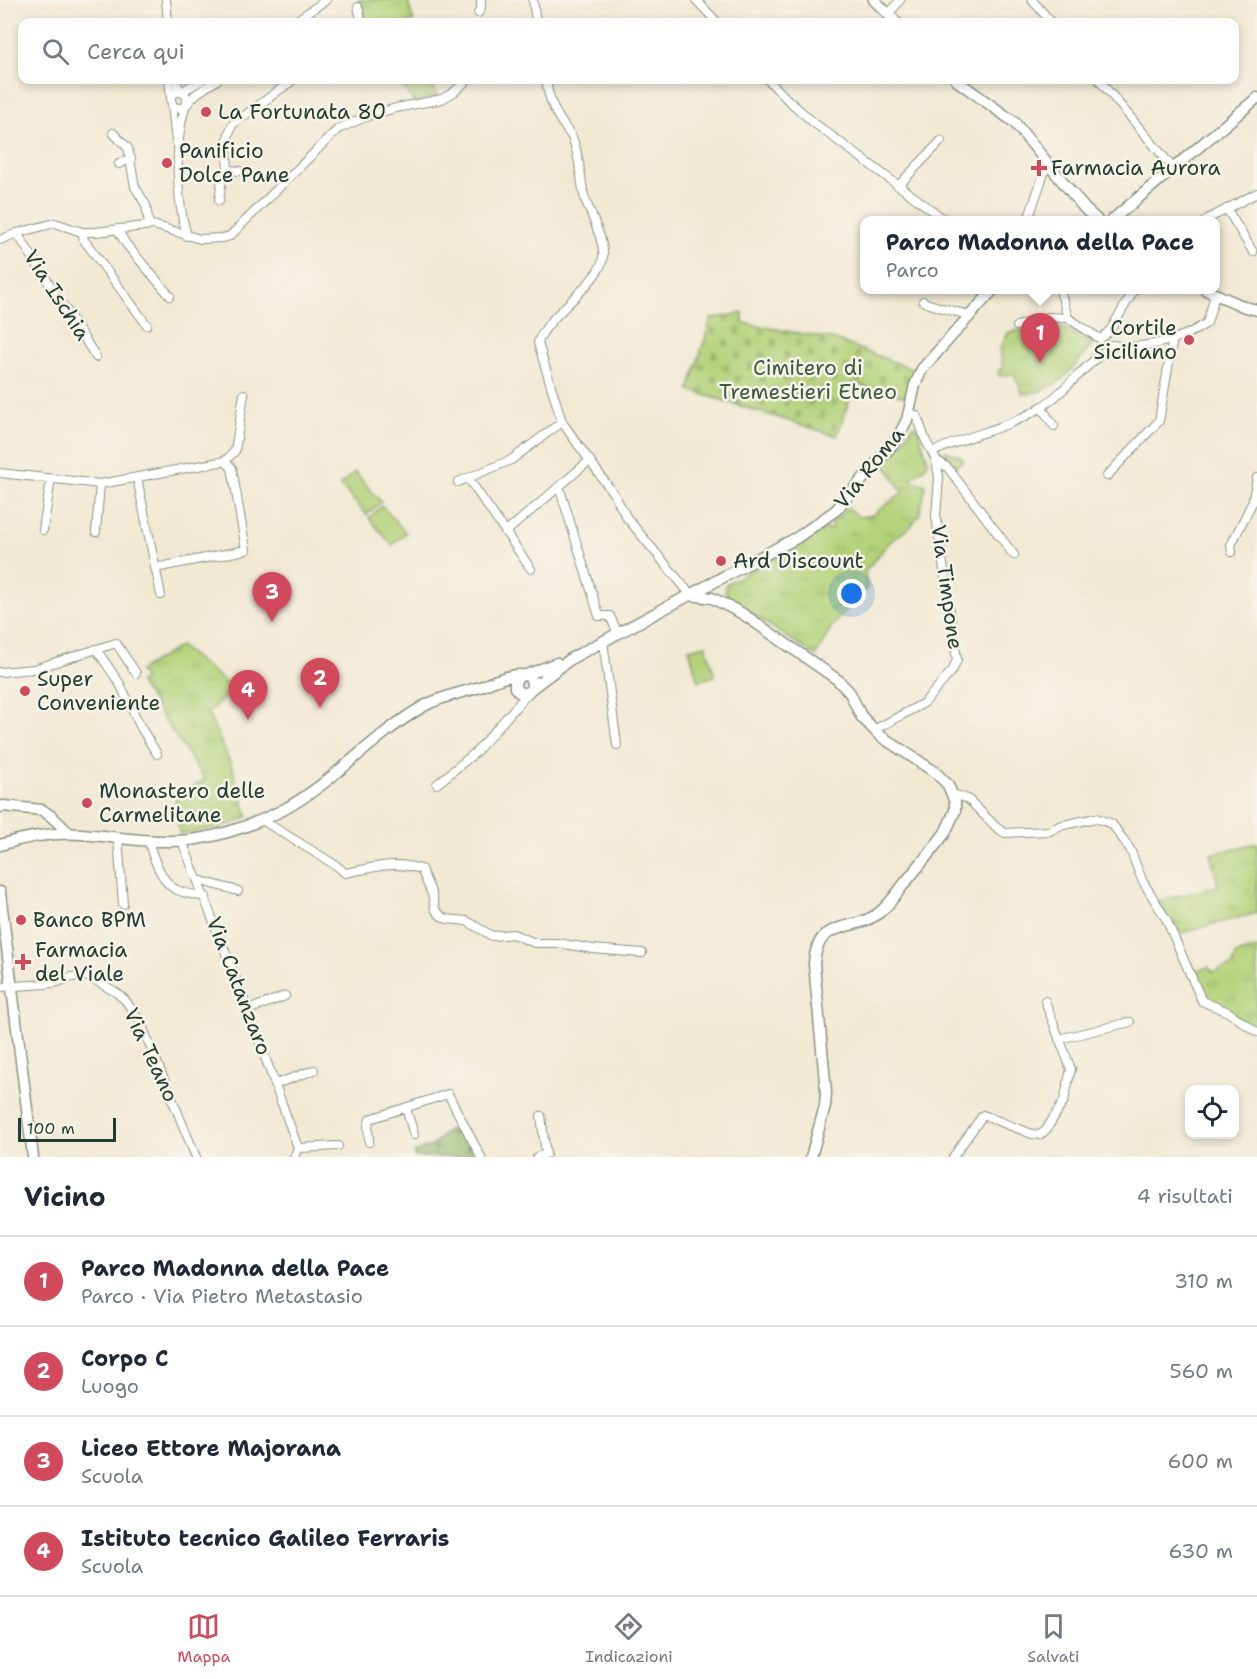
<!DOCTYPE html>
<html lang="it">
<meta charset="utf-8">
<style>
body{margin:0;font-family:"Shantell Sans",sans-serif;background:#f6f6f7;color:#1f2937}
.controls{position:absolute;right:18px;bottom:18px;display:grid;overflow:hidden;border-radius:12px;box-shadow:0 3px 9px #0003}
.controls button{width:54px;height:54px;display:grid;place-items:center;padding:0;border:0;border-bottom:2px solid #e0e1e3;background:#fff;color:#1f2937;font:30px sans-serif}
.scale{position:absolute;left:18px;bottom:15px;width:98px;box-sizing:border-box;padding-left:6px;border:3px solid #1f3d34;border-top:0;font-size:16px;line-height:21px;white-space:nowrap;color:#1f3d34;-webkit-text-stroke:4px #f7f3e8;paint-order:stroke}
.you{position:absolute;left:852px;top:594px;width:21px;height:21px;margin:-15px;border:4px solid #fff;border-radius:50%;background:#1a73e8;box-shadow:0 0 0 9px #1a73e833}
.badge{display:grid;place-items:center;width:39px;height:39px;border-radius:50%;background:#d1495b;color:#fff;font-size:20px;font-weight:700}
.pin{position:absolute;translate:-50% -50px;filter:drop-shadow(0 2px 3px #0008)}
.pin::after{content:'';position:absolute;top:32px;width:21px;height:18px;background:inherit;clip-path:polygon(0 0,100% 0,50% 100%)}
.popup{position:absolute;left:860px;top:216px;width:360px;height:78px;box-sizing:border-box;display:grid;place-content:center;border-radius:12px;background:#fff;filter:drop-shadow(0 2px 4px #0005);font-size:20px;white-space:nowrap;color:#747a83}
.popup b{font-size:22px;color:#1f2937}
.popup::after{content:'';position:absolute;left:50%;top:100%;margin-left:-12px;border:12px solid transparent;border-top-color:#fff}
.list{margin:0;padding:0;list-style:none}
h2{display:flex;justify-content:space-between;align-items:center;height:78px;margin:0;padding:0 24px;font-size:26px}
h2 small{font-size:20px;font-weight:400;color:#747a83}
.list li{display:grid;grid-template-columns:39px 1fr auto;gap:18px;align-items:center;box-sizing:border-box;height:90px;padding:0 24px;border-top:2px solid #e0e1e3}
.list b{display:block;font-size:22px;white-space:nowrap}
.list p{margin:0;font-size:20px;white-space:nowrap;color:#747a83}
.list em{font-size:20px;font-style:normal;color:#747a83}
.icon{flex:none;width:33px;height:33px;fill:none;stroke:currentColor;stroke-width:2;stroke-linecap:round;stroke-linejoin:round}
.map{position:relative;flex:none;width:1257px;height:1157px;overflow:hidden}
.search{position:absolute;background:#fff;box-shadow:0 3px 9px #0003;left:18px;right:18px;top:18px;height:66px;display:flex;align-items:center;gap:15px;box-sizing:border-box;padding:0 21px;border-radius:12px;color:#747a83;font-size:22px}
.sheet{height:438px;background:#fff}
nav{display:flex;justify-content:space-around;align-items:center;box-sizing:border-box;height:84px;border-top:2px solid #e0e1e3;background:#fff;font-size:16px;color:#747a83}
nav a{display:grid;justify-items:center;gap:3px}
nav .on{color:#d1495b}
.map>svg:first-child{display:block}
.grass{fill:url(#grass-tufts);stroke:#698856;stroke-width:1.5}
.forest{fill:url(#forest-firs);stroke:#56784e;stroke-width:1.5}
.cemetery{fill:url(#cemetery-stones);stroke:#698856;stroke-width:1.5}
.park{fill:url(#park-crowns);stroke:#698856;stroke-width:1.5}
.pitch{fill:#b3d279;stroke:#698856;stroke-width:1.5}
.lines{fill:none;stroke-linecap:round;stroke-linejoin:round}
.street-casing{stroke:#889384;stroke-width:10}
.secondary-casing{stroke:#889384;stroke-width:13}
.street{stroke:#fff;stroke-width:8}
.secondary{stroke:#fff;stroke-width:10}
.poi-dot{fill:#d1495b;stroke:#f7f3e8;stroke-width:2}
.labels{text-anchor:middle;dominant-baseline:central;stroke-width:5;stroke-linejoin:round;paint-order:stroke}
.poi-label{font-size:21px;fill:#1f3d34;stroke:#f7f3e8;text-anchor:start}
.street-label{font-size:21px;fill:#1f3d34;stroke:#f7f3e8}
.park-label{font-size:21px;fill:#3d5b42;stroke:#f7f3e8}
</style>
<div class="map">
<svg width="1257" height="1157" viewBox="0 0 1257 1157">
<defs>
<pattern id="grass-tufts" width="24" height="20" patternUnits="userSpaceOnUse" patternTransform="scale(1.5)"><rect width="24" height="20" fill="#b3d279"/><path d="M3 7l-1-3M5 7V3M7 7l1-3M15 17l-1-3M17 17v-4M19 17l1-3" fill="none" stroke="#9ab569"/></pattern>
<pattern id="forest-firs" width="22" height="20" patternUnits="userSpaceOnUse" patternTransform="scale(1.5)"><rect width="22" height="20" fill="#8eb469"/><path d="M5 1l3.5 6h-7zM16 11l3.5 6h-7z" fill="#739457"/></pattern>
<pattern id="cemetery-stones" width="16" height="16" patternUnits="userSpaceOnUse" patternTransform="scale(1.5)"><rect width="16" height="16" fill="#b3d279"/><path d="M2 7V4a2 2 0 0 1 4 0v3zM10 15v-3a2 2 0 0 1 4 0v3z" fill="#9ab569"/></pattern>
<pattern id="park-crowns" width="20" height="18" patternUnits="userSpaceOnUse" patternTransform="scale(1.5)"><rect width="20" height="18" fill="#b3d279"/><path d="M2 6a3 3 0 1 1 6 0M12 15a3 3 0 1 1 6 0" fill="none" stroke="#9ab569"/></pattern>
</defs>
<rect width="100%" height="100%" fill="#f7f3e8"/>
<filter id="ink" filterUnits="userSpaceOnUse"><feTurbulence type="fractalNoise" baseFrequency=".0167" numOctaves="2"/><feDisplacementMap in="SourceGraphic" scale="12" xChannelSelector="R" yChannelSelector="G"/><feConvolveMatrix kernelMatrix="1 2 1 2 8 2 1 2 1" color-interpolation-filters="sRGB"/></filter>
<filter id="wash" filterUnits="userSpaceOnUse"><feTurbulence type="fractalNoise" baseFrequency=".008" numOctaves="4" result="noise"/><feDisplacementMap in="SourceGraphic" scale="24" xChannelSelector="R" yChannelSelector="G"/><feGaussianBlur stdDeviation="1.35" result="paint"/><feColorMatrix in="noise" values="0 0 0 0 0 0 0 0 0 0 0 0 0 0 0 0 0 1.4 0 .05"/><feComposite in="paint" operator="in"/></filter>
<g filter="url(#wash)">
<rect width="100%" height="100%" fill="#f2e9d3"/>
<g class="grass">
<path d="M913,426H917L928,461L925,468L911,478L914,481L926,485L919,515L911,526L890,542L865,571L867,588L832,626L816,656L738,605C731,599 723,595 726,584L801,544L826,528L829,530L832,528L830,524L848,508L859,517L872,515L903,492L884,463L900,446Z"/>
<path d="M180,646L234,689L208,713L232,767L248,816C234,827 199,831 180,834L175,796L205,780L139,682L144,679L139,671Z"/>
<path d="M1257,843V913L1177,934L1158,901L1218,886L1211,854Z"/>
<path d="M1257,948V1029L1208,1002L1203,996L1194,971L1208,967L1213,972L1233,965L1236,954Z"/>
</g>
<path class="forest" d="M447,1130L464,1132L476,1157H415L414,1153L433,1145Z"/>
<path class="cemetery" d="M743,313V323L836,340L915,370L907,397L855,384L837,436L689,390L711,319Z"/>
<g class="park">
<path d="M358,0H407L414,22H365Z"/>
<path d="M399,80H431L437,97L413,102Z"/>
<path d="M1046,321H1051L1093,344C1071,370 1060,391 1023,394L1014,374L999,376L998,370L1003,369L1000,349L1008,333L1029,328Z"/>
<path d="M946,451L959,456L964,460L954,467L941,453Z"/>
</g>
<g class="pitch">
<path d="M355,472L381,502L367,515L340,485Z"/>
<path d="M382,506L406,533L392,545L369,518Z"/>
<path d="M706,645L715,676L698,681L689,649Z"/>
</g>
</g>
<g filter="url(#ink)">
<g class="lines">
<g class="street-casing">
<g id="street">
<path d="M166,0L168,22"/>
<path d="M533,0L536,22"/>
<path d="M696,0L717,22"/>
<path d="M1032,0L1051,22"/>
<path d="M358,7L362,22"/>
<path d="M478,13L481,8V0"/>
<path d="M889,14L900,0"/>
<path d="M294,22L326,0"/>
<path d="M169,80L171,99"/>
<path d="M176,80L180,92"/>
<path d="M546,80C548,94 551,106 559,118C563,125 568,131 572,137C580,156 580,176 584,195C589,214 610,247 601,265C588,292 545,318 538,343L562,422L615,496L627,518L691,595"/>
<path d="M768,80L787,99L814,123L945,220"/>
<path d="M1099,80L1174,169"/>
<circle cx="179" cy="100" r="8"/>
<path d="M181,92L202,80"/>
<path d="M172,103L176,142"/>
<path d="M187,104L196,94L217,80"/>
<path d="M185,107C174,145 176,198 187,236"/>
<path d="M113,133L128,148L135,187L146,205L149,225"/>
<path d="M119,164L131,158"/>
<path d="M228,170C227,154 225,138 233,124L293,80"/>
<path d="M228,170L240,171"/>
<path d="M898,186L941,141"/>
<path d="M219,201L222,178L228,170"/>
<path d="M1227,209L1253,252"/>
<path d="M1028,220L1047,164"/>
<path d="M1206,220L1257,193"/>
<path d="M117,229L126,244L170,296"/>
<path d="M82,232L84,240L147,325"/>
<path d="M17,233L96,357"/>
<path d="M0,240L17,233L55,223L82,232H96L153,225L200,239L223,238L230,236L338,129L368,116L396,108L442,99L454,92L467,80"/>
<path d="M1060,290L1068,318L1100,339"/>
<path d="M923,301C929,306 958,311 970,316"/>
<path d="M1017,326L1048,317L1068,318"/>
<path d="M1104,336L1111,329L1134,290"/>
<path d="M1111,345C1143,350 1180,341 1207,323L1215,295"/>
<path d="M1041,407L1054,426"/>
<path d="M933,452C967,435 1007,429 1040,408C1067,391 1086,363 1113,345"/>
<path d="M936,460L948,468L1014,555"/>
<path d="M0,473L100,484L225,461L235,451L244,394"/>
<path d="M1107,476L1159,421L1173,338"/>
<path d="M137,478L161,595"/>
<path d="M468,478L531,569"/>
<path d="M458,482L511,460L562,422"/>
<path d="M559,486L599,616H610L618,634"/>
<path d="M43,530L51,479"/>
<path d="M96,532L100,484"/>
<path d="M506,532L590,460"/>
<path d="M1232,552L1231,545L1252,503L1257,478"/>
<path d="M155,568L246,550L232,468L225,461"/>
<path d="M603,641L617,745"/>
<path d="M96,649L120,684L140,726L157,754"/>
<path d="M0,672L34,669L116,643L136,673"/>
<path d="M874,730L924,703L952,671L957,660L936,516L939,477L936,460L925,439L917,416L909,412"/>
<path d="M437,784L476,752L529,692"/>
<path d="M953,794L968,799L997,828L1005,833L1050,831L1059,826L1096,818L1112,824L1130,849L1142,880L1166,919L1202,1001L1228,1012L1257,1032"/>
<path d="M262,820L337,866L345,873C374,868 392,860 421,869L432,894L435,909L441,916L447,919L467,921L492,936L513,934L535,943H558L593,949L642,953"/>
<path d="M118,838L123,904"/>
<path d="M149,841C151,854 163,885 177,890C186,894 196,895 206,897"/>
<path d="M182,841L248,1010L298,1148L294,1157"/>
<path d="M198,880L238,891"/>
<path d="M0,987L46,984L58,982L71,977L88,976L117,993L125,1000L140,1021L196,1157"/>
<path d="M248,1010L285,996"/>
<path d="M1059,1039L1130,1022"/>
<path d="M276,1084L314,1070"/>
<path d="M406,1108L414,1135"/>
<path d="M369,1142L368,1125L370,1119L448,1094L481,1157"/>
<path d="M298,1148L338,1146"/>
<path d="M537,1157L546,1154L541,1116"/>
<path d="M953,1157L983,1115L1032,1134L1040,1135L1046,1130L1064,1101L1071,1069L1045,1001"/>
</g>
</g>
<g class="secondary-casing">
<g id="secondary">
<path d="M874,0L896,22"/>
<path d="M956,80L1014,122L1085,209L1097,220"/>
<path d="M1112,220L1257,98"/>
<path d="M1206,290L1245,307L1257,310"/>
<path d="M691,595L712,598L743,614L838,680L850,693L861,716L879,735L935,772L948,785L955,802V811L945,833C932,850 918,867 904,884C897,893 890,904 880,912C854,934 817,916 814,964L826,1092L825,1106L811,1157"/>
<path d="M526,675L557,663"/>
<path d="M532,688L572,658L798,537L836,510L897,439L907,420L915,385L922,369L993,290"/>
<path d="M0,807L3,806L42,810L51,816L69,833"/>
<path d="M0,845C26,837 54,832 81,834C111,836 141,842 172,841C208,841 249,827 281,811C334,783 373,735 424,706C442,696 461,693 480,687C494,681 513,672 528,676L532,681V688L527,693H520L515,688V681L520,676"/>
<path d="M0,892L33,1157"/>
</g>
</g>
<use href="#street" class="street"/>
<use href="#secondary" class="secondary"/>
</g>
</g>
<g class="poi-dot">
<circle cx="206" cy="112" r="6"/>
<circle cx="167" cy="163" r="6"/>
<path d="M1036 159h6v6h6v6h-6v6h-6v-6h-6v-6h6z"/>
<circle cx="1189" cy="340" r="6"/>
<circle cx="721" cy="561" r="6"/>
<circle cx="25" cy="691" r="6"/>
<circle cx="87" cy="803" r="6"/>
<circle cx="21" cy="920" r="6"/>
<path d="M20 953h6v6h6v6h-6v6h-6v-6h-6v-6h6z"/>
</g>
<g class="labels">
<g class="poi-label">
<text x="218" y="112">La Fortunata 80</text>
<text x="179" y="151">Panificio<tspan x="179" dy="24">Dolce Pane</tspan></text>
<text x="1051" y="168">Farmacia Aurora</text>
<text x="1177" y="328" text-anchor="end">Cortile<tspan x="1177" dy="24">Siciliano</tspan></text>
<text x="733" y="561">Ard Discount</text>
<text x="37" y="679">Super<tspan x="37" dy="24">Conveniente</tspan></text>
<text x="99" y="791">Monastero delle<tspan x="99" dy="24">Carmelitane</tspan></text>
<text x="33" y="920">Banco BPM</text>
<text x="35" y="950">Farmacia<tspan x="35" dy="24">del Viale</tspan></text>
</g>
<g class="street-label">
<text transform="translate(57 295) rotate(57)">Via Ischia</text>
<text transform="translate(869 468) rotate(-51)">Via Roma</text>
<text transform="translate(947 587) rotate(82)">Via Timpone</text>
<text transform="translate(239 986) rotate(69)">Via Catanzaro</text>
<text transform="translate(151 1055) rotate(65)">Via Teano</text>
</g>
<g class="park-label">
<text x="808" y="368">Cimitero di<tspan x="808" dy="24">Tremestieri Etneo</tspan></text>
</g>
</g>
</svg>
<div class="controls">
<button><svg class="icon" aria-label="locate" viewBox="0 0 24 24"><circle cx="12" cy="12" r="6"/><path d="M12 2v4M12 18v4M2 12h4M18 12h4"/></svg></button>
</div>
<div class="scale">100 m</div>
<div class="you"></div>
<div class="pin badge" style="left:1040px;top:363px">1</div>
<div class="popup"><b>Parco Madonna della Pace</b>Parco</div>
<div class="pin badge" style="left:320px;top:708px">2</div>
<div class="pin badge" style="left:272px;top:622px">3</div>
<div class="pin badge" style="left:248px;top:720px">4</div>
<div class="search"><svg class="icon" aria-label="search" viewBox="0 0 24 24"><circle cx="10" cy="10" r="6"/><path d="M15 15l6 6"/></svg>Cerca qui</div>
</div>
<section class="sheet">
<h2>Vicino<small>4 risultati</small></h2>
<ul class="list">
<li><span class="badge">1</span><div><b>Parco Madonna della Pace</b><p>Parco · Via Pietro Metastasio</p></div><em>310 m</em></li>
<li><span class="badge">2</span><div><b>Corpo C</b><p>Luogo</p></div><em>560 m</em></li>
<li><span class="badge">3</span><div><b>Liceo Ettore Majorana</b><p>Scuola</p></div><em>600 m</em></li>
<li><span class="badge">4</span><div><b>Istituto tecnico Galileo Ferraris</b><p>Scuola</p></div><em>630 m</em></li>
</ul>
</section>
<nav>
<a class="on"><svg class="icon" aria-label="map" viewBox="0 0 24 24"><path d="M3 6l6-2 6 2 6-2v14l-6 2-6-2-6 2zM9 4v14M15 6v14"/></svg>Mappa</a>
<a><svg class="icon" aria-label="directions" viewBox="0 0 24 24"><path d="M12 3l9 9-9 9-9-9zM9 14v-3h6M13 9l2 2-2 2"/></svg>Indicazioni</a>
<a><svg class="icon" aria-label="saved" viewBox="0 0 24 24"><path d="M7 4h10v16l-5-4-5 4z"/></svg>Salvati</a>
</nav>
